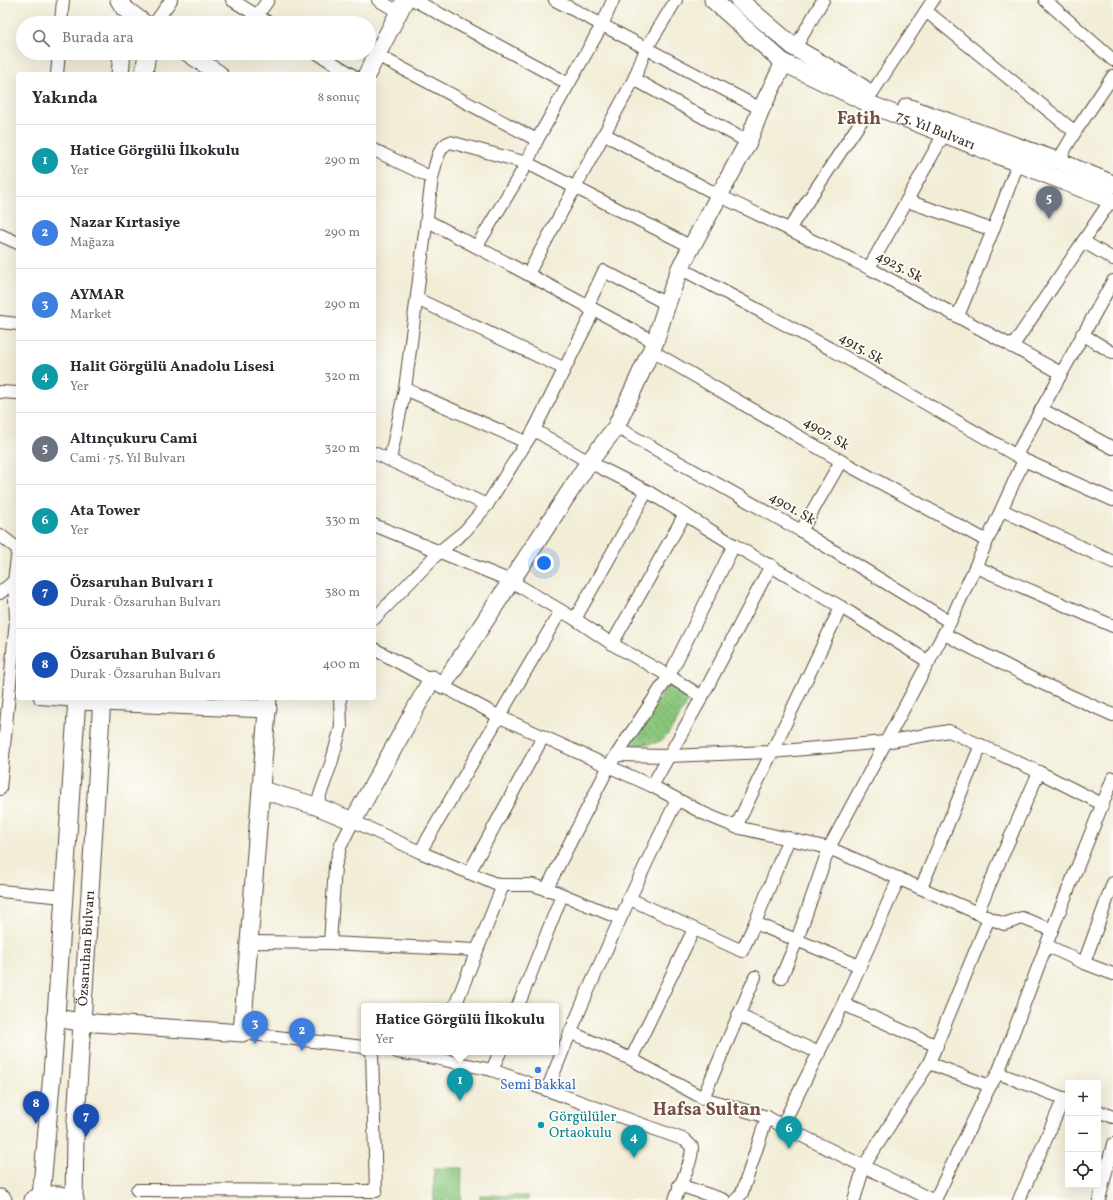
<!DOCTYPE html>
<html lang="tr">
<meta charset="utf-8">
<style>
body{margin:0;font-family:Vollkorn,serif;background:#f7f7f7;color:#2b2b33}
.controls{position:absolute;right:12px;bottom:12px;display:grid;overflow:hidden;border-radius:4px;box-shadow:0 4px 16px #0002}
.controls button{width:36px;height:36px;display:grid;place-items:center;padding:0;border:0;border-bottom:1px solid #e1e1e2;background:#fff;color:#2b2b33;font:20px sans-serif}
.you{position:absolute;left:544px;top:563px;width:14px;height:14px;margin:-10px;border:3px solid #fff;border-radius:50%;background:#1a73e8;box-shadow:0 0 0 6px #1a73e833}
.badge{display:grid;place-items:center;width:26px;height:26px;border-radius:50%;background:#d1495b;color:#fff;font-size:13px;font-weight:700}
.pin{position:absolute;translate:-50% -33px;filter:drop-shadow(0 1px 2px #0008)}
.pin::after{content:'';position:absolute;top:21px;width:14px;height:12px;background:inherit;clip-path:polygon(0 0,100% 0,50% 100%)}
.popup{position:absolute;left:361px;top:1003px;width:198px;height:52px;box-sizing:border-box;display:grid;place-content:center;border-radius:4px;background:#fff;filter:drop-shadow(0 1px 3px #0005);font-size:13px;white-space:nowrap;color:#7c7c81}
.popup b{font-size:15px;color:#2b2b33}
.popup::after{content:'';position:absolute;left:50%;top:100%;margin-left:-8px;border:8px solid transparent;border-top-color:#fff}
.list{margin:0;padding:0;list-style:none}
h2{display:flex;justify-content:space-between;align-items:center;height:52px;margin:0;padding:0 16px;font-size:17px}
h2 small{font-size:13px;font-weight:400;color:#7c7c81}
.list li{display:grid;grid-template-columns:26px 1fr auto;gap:12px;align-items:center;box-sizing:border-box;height:72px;padding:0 16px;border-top:1px solid #e1e1e2}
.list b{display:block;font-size:15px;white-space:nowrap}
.list p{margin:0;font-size:13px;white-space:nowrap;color:#7c7c81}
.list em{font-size:13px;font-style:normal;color:#7c7c81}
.icon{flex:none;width:22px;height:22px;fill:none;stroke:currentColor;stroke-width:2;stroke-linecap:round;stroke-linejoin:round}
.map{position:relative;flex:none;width:1113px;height:1200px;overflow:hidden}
.search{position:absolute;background:#fff;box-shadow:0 4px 16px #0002;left:16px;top:16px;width:360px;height:44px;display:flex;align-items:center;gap:10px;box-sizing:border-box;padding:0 14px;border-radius:22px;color:#7c7c81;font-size:15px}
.panel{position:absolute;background:#fff;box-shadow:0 4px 16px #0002;left:16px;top:72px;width:360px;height:628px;border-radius:4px}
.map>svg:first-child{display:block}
.green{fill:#8ac67c;stroke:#62784d}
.park{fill:url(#park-dots);stroke:#62784d}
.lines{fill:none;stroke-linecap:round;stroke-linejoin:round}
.street-casing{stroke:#56473a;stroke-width:14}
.secondary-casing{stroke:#56473a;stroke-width:19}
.primary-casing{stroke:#56473a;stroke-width:21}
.street{stroke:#fff;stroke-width:12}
.secondary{stroke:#fff;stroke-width:17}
.primary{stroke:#fff;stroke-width:19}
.shop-dot{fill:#3f7fe0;stroke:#fdfcf7;stroke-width:1.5}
.culture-dot{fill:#0f9aa8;stroke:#fdfcf7;stroke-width:1.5}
.labels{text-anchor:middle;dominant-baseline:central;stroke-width:3.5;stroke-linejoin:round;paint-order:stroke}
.street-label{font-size:14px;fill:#3b2a1e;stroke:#fdfcf7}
.shop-label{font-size:14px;fill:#366cbe;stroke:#fdfcf7}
.culture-label{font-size:14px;fill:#0d838f;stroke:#fdfcf7;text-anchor:start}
.district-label{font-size:18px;font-weight:bold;fill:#744e42;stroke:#fdfcf7}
</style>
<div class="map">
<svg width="1113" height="1200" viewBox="0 0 1113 1200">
<defs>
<pattern id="park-dots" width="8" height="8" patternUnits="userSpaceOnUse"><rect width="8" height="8" fill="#8ac67c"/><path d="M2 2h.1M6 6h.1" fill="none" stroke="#72a165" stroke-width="1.8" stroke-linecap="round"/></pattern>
</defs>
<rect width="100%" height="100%" fill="#fdfcf7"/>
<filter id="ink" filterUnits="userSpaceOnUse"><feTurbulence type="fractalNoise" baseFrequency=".025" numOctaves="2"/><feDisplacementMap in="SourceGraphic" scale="8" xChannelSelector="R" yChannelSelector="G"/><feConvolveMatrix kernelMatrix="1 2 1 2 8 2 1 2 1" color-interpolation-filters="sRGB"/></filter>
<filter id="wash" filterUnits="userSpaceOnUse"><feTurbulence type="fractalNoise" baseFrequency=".012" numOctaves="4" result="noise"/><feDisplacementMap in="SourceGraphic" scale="16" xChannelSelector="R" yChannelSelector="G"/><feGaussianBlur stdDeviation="0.9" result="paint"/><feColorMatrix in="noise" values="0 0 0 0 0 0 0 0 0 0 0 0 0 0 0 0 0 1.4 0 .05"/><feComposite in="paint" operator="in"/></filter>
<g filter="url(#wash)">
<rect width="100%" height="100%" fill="#f2edd7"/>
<g class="green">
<path d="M434,1168H462L461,1200H434Z"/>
<path d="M480,1195L528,1196V1200H480Z"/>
</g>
<path class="park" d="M668,685L690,696C683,709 670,740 655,743C647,745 637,744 629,744Z"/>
</g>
<g filter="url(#ink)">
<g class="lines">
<g class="street-casing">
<g id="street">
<path d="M232,0L269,23"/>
<path d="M378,0L399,12"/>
<path d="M414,0L569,84"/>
<path d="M555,0L761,109"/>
<path d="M1045,0L1113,60"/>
<path d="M926,11L1075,132"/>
<path d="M257,16L268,0"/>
<path d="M61,23L63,0"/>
<path d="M155,23L171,0"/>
<path d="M795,48L823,0"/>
<path d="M317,53L351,74"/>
<path d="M377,55L537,140"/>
<path d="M57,74L59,53"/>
<path d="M634,79L748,142"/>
<path d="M872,93L933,0"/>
<path d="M604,134L718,195L869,268L1061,373"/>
<path d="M374,150L432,178"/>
<path d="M1058,161L1075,132L1113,76"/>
<path d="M907,201L993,230"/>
<path d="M428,221L655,342"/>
<path d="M789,229L872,105"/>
<path d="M0,235L18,243"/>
<path d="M1084,242L1113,259"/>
<path d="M477,246L527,163L537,140L602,25L613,0"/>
<path d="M680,268L829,348L1024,460L1113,500"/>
<path d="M869,268L944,134"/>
<path d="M528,274L634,79L646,49L676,0"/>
<path d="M417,299L563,368"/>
<path d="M587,307L604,271L667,304"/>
<path d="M958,316L993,230L1018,163"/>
<path d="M0,322L18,324"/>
<path d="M1082,334L1113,353"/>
<path d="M1012,347L1111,200"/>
<path d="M652,351L841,461L987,541"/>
<path d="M405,389L526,442"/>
<path d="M0,392L18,393"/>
<path d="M1041,409L1113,448"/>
<path d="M616,427L801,531L950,622"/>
<path d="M534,430L589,462L647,491L734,545L841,607L929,662"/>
<path d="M374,453L487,505"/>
<path d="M1016,455L1113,281"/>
<path d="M390,460L405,389L432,178C436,165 437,147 450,142L527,163L692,247"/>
<path d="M1002,510L1113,562"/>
<path d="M374,525L511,581L575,619L612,644L669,676L702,697"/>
<path d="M801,531L841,461"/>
<path d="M0,535L18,549"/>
<path d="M976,567L1113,626"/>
<path d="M0,593L14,581L18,550"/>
<path d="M374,619L439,552L465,531L487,505L534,430L594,310"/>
<path d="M575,619L647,491"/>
<path d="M944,634L1037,681L1113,715"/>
<path d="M612,644L685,514"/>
<path d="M374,649L500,717L652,786L705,814L736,827L829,848L989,918L1004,924L1022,918L1052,930"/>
<path d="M40,698L77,701"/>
<path d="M617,755L668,756L771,752L885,742L949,731L1039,772L1102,804"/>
<path d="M652,786L702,697L771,565"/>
<path d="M0,789L16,620L14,581"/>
<path d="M316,806L331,764L341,727L340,698"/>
<path d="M736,827L841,607"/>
<path d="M420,852L560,612"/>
<path d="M469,873L543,737"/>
<path d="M921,888L981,745"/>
<path d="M546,890L609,766L669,676L734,545"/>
<path d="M0,891L64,897"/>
<path d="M628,898L742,951L755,923L789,838"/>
<path d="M977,913L1039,772"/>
<path d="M755,923L860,966"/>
<path d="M250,942L330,943L476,950"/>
<path d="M330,943L335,867L341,845L353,821L420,852L498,885H533L556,892L619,918"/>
<path d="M1046,945L1084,963L1113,974"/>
<path d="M1084,963L1113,883"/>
<path d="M781,978L797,940L829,848L950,622L1024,460"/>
<path d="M843,1004L937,1046"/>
<path d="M455,1006L503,885"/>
<path d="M518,1006L562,895"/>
<path d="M738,1015L819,1053"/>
<path d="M570,1032L631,1059L703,1098L767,1117L782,1126L932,1200"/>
<path d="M242,1033L364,1047"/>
<path d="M397,1052L435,1058L492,1070L685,1140L692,1147C692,1165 680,1182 675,1200"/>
<path d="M631,1059L694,929"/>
<path d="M929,1063L990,1086"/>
<path d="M492,1070L500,1052"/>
<path d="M998,1073L1068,1100"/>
<path d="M547,1090C586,991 630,895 677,800"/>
<path d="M703,1098L755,977"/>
<path d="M1098,1111L1113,1117"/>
<path d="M782,1126L843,1004L899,878"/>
<path d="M679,1185L724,1200"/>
<path d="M137,1190L376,1191L372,1052"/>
<path d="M736,1200L742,1193L767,1117"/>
<path d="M854,1200L864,1166L929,1063L989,918"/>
<path d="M935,1200L990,1086L998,1073L1052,930L1113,778"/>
<path d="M1019,1200L1064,1098"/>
<path d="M1099,1200L1113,1144"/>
</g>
</g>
<g class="secondary-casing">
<g id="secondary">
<path d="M119,0L124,8L144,23"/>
<path id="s1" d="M713,0L784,63L872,105L1113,201"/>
<path d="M739,0L795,48L863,88"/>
<path d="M188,53L219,74"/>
<path d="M120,74L122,53"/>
<path d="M144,74L147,53"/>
<path d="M367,74L405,0"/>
<path d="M907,107L1058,161L1113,184"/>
<path d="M443,685L589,462L616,427L655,342L667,304L680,268L748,142L761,109L784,63"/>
<path d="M77,701L268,709"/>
<path d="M262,790L316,806L353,821L432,679"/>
<path d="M55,1018L81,1022L242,1033L268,698"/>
<path d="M41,1197L53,1062L77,698"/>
<path id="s2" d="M74,1200L75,1136L102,698"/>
</g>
</g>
<g class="primary-casing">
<g id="primary">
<path d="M0,1199L2,1200"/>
<path d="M34,1200C48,1194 60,1194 74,1200"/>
</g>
</g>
<use href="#street" class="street"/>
<use href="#secondary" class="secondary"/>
<use href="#primary" class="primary"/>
</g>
</g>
<circle class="shop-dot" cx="538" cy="1070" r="4"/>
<circle class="culture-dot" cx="541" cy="1125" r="4"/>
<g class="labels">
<g class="street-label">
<text stroke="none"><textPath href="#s1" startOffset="261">75. Yıl Bulvarı</textPath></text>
<text transform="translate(899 267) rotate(28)">4925. Sk</text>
<text transform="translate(861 349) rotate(30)">4915. Sk</text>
<text transform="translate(826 434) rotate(31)">4907. Sk</text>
<text transform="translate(792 509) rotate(30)">4901. Sk</text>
<text stroke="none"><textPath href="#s2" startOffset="252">Özsaruhan Bulvarı</textPath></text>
</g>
<g class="shop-label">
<text x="538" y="1085">Semi Bakkal</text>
</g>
<g class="culture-label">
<text x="549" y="1117">Görgülüler<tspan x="549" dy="16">Ortaokulu</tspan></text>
</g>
<g class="district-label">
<text x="859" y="119">Fatih</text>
<text x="707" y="1110">Hafsa Sultan</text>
</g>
</g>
</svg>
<div class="controls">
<button>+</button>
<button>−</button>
<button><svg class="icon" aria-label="locate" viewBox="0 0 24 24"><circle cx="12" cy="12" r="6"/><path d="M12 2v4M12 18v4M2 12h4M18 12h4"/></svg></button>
</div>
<div class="you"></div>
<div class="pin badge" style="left:460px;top:1101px;background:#0f9aa8">1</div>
<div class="popup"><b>Hatice Görgülü İlkokulu</b>Yer</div>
<div class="pin badge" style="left:302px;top:1051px;background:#3f7fe0">2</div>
<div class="pin badge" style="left:255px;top:1044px;background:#3f7fe0">3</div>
<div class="pin badge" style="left:634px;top:1158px;background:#0f9aa8">4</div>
<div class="pin badge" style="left:1049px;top:219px;background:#6b7280">5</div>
<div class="pin badge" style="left:789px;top:1149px;background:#0f9aa8">6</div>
<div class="pin badge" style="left:86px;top:1137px;background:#1a4fb4">7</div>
<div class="pin badge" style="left:36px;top:1124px;background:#1a4fb4">8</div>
<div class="search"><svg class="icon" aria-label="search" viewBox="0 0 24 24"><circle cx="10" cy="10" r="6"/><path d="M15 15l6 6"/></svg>Burada ara</div>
<section class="panel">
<h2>Yakında<small>8 sonuç</small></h2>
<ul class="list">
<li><span class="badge" style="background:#0f9aa8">1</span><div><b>Hatice Görgülü İlkokulu</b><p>Yer</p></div><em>290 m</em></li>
<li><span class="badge" style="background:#3f7fe0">2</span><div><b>Nazar Kırtasiye</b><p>Mağaza</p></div><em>290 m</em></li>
<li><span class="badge" style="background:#3f7fe0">3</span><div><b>AYMAR</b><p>Market</p></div><em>290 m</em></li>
<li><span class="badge" style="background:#0f9aa8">4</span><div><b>Halit Görgülü Anadolu Lisesi</b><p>Yer</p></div><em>320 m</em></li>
<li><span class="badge" style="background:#6b7280">5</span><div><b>Altınçukuru Cami</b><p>Cami · 75. Yıl Bulvarı</p></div><em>320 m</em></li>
<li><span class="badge" style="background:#0f9aa8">6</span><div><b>Ata Tower</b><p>Yer</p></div><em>330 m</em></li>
<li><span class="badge" style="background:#1a4fb4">7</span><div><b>Özsaruhan Bulvarı 1</b><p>Durak · Özsaruhan Bulvarı</p></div><em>380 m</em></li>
<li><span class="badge" style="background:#1a4fb4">8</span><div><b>Özsaruhan Bulvarı 6</b><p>Durak · Özsaruhan Bulvarı</p></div><em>400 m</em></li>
</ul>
</section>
</div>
